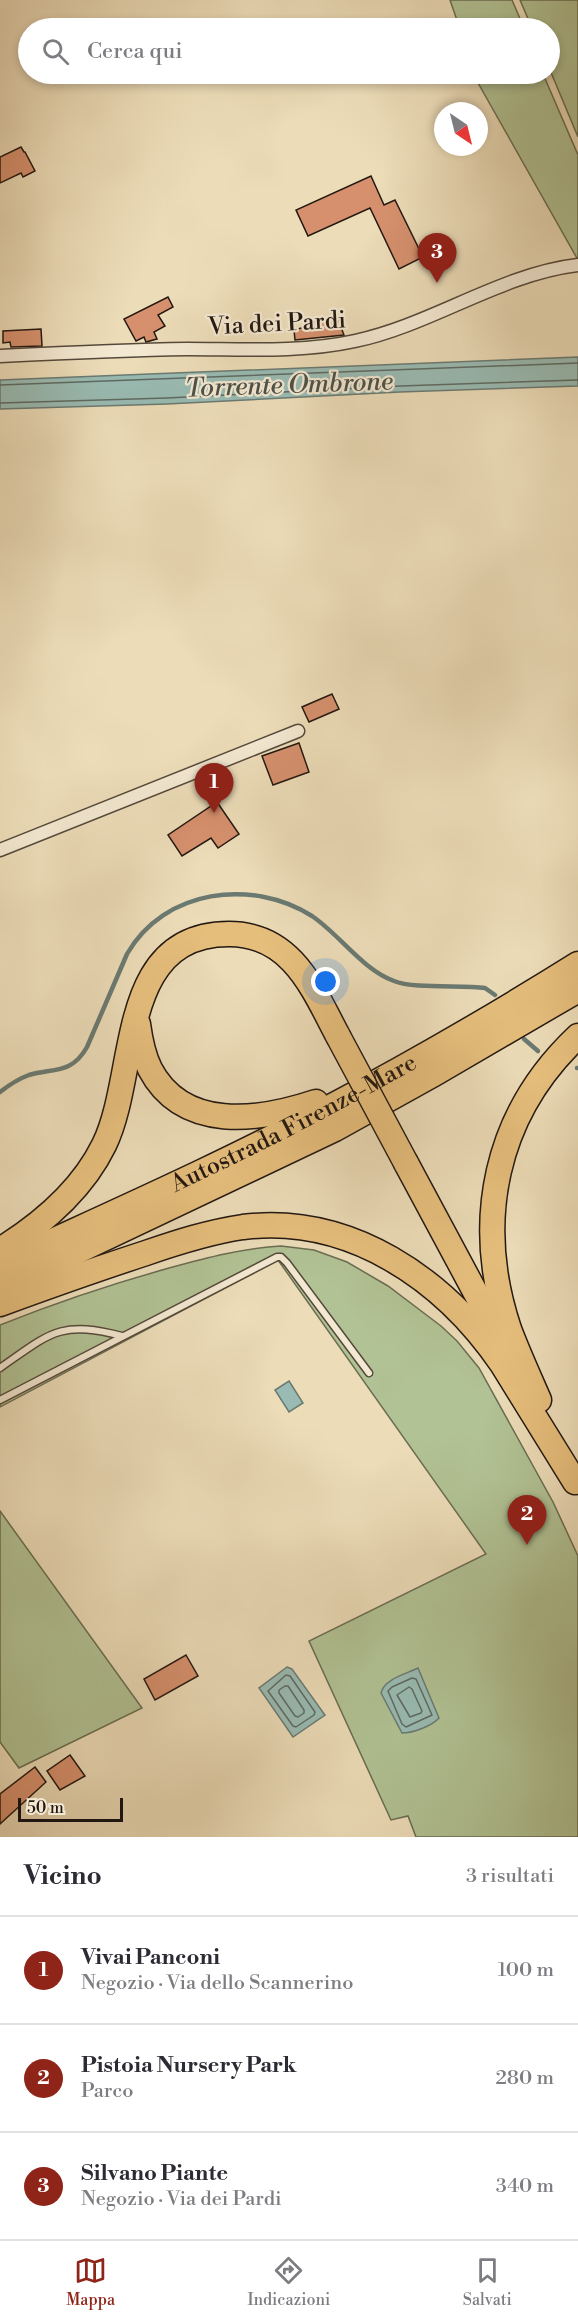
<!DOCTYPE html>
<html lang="it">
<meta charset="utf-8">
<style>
body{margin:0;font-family:"Libre Bodoni",serif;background:#f7f7f7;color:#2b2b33}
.compass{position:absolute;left:434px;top:102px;width:54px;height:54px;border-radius:50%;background:#fff;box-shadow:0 3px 9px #0003;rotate:145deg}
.scale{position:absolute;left:18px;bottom:15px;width:105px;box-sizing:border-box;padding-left:6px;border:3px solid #231811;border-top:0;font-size:16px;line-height:21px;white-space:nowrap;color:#231811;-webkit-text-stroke:4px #f3e8d1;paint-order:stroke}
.you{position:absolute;left:326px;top:982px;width:21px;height:21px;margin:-15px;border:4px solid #fff;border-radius:50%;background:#1a73e8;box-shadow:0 0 0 9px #1a73e833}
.badge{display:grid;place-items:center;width:39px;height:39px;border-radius:50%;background:#8f2418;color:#fff;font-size:20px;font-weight:700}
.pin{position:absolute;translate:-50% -50px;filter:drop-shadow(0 2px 3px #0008)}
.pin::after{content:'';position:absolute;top:32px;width:21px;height:18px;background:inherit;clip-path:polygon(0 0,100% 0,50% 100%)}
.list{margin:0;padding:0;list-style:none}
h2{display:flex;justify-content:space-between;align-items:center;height:78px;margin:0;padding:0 24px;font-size:26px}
h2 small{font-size:20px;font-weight:400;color:#7c7c81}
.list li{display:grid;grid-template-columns:39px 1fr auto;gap:18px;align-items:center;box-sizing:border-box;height:108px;padding:0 24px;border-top:2px solid #e1e1e2}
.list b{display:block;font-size:22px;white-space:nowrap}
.list p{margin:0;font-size:20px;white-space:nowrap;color:#7c7c81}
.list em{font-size:20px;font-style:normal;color:#7c7c81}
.icon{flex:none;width:33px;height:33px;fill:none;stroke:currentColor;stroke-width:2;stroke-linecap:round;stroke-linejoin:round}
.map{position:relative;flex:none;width:578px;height:1837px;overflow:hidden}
.search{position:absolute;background:#fff;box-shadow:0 3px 9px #0003;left:18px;right:18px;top:18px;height:66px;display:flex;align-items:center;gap:15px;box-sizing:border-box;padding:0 21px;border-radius:33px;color:#7c7c81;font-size:22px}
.sheet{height:402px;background:#fff}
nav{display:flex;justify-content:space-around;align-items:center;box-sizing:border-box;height:84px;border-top:2px solid #e1e1e2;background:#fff;font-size:16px;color:#7c7c81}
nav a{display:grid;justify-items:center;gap:3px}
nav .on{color:#8f2418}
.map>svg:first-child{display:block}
.green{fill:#b1c294;stroke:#6a6d52;stroke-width:1.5}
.water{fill:#99bbb3;stroke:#6a7a72;stroke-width:1.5}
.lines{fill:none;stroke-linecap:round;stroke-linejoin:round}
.shore{stroke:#5e6a62;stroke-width:1.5}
.stream{stroke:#6a7a72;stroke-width:4.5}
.building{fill:#d6906d;stroke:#231811;stroke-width:1.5}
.lane-casing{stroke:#55493b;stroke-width:9}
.street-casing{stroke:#55493b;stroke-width:15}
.highway-casing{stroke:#231811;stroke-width:27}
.lane{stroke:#f3e8d1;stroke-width:6}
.street{stroke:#f3e8d1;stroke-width:12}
.highway{stroke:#e6be7c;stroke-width:24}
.highway-bridge-casing{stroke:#231811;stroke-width:27;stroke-linecap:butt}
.highway-bridge{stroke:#e6be7c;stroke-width:24}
.labels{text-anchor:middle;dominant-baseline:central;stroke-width:4.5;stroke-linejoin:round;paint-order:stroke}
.street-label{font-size:24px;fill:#231811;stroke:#f3e8d1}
.water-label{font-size:26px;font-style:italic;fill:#4c514a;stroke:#f3e8d1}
</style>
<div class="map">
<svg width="578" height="1837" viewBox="0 0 578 1837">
<rect width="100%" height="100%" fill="#ecdcb8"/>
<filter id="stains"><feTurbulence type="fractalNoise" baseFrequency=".00333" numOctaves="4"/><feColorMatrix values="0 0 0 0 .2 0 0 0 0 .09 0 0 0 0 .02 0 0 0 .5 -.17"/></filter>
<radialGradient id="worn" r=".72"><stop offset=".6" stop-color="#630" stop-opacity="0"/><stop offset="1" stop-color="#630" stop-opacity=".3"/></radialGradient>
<g class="green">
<path d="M450,0H512L524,28H455L459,26Z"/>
<path d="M520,0H578V137L550,70V28H532Z"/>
<path d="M473,74H543L578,155V260Z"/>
<path d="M281,1246L314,1250L347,1262L388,1286L441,1326L457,1341L479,1368L553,1502L578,1556V1837H416L408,1816L391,1820L309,1641L486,1554L278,1260L0,1407V1325C55,1303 112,1284 169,1268C206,1258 243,1248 281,1246Z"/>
<path d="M0,1511L142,1708L19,1768L0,1742Z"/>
</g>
<g class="water">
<path d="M578,357V386L400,392L167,404L0,409V380Z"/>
<path d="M289,1381L303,1403L289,1412L275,1390Z"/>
<path d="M287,1667L292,1669L325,1715L293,1737L259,1688Z"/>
<path d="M418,1668L439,1718C432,1726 413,1733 402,1733L381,1693C384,1679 406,1674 418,1668Z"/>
</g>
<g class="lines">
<g class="shore">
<path d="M0,385L578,363"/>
<path d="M0,403L167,398L400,386L578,380"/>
<path d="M286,1675L290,1676L315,1712L314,1715L296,1727L293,1726L268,1691Z"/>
<path d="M412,1678L416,1679L432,1715L406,1727L402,1724L388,1691L392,1687Z"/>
<path d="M285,1686H288L304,1710V1713L298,1717L295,1716L279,1693V1690Z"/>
<path d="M409,1687L412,1689L422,1711L421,1713L410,1717L397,1695Z"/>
</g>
<g class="stream">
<path d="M524,1039L538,1051"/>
<path d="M577,1068H578"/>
<path d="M0,1092C9,1085 18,1079 29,1075C54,1068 72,1074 87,1047L127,954C164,889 252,878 312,916C340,935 362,969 394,981C413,989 461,985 485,988L495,995"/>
</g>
</g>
<g class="building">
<path d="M21,147L24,152H25L35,171L23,177L21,173L0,183V157Z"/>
<path d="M371,176L384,205L395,200L423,257L399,269L370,208L308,236L296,210Z"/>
<path d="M168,297L173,307L158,315L165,326L154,332L157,339L146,342L144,337L136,341L124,319Z"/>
<path d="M337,317L344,335L295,340L294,330L305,327V323Z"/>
<path d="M41,329L42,346L11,347L10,342L3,343V331Z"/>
<path d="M332,694L339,709L309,722L302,707Z"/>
<path d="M299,743L309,772L273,785L262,756Z"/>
<path d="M217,802L239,834L218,848L211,838L182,856L168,835Z"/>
<path d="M186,1655L198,1676L155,1700L144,1679Z"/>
<path d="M70,1755L85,1776L60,1790L47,1771Z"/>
<path d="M35,1767L46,1782L0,1824V1794Z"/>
</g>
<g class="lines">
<g class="lane-casing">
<g id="lane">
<path d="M0,1368C50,1333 60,1320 122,1336"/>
<path d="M0,1400L277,1257H281L287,1263L369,1373"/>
</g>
</g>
<g class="street-casing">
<g id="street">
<path d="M0,356C62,353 124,350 187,349C242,349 300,353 355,341C431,325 501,274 578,265"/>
<path d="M0,850L298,731"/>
</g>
</g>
<g class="highway-casing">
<g id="highway">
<path d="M138,1024C140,1039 143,1055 150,1069C183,1132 259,1121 316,1102"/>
<path d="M406,1163L501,1340"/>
<path d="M0,1250C42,1224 82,1190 104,1145C139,1074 116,934 229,934C292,934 313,989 338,1036"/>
<path id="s1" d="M0,1265C108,1215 218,1167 323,1111C410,1065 495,1016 578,964"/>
<path d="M0,1288L335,1129L434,1074L578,990"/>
<path d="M0,1304C49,1286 97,1269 146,1253C178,1242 209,1232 243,1227C350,1214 444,1279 502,1364L575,1482"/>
<path d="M539,1400C529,1377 518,1353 509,1329C473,1221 495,1114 578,1036"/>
</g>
</g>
<use href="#lane" class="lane"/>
<use href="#street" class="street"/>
<use href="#highway" class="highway"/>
<g class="highway-bridge-casing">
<path id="highway-bridge" d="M338,1036L406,1163"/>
</g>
<use href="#highway-bridge" class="highway-bridge"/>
</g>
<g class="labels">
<g class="street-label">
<text transform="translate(277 324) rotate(-3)">Via dei Pardi</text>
<text stroke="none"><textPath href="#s1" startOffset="326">Autostrada Firenze-Mare</textPath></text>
</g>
<g class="water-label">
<text transform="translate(289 385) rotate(-2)">Torrente Ombrone</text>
</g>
</g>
<rect width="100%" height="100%" filter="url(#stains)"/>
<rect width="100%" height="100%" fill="url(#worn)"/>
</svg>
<svg class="compass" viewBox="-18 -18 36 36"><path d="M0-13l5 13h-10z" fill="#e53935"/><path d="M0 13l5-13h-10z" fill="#7c7c81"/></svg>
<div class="scale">50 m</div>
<div class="you"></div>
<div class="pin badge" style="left:214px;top:813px">1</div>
<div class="pin badge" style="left:527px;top:1545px">2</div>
<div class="pin badge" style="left:437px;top:283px">3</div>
<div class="search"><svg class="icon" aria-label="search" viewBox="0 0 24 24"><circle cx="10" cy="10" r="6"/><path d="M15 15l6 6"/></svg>Cerca qui</div>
</div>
<section class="sheet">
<h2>Vicino<small>3 risultati</small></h2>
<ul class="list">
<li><span class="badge">1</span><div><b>Vivai Panconi</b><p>Negozio · Via dello Scannerino</p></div><em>100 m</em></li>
<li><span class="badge">2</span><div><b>Pistoia Nursery Park</b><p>Parco</p></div><em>280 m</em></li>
<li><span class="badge">3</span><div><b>Silvano Piante</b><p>Negozio · Via dei Pardi</p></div><em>340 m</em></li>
</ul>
</section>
<nav>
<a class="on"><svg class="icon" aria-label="map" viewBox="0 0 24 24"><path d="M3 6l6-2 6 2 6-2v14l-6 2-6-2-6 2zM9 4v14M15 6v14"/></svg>Mappa</a>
<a><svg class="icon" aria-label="directions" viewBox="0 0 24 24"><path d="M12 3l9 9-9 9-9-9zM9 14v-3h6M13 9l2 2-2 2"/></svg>Indicazioni</a>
<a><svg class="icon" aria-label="saved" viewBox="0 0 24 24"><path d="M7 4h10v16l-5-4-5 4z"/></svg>Salvati</a>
</nav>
